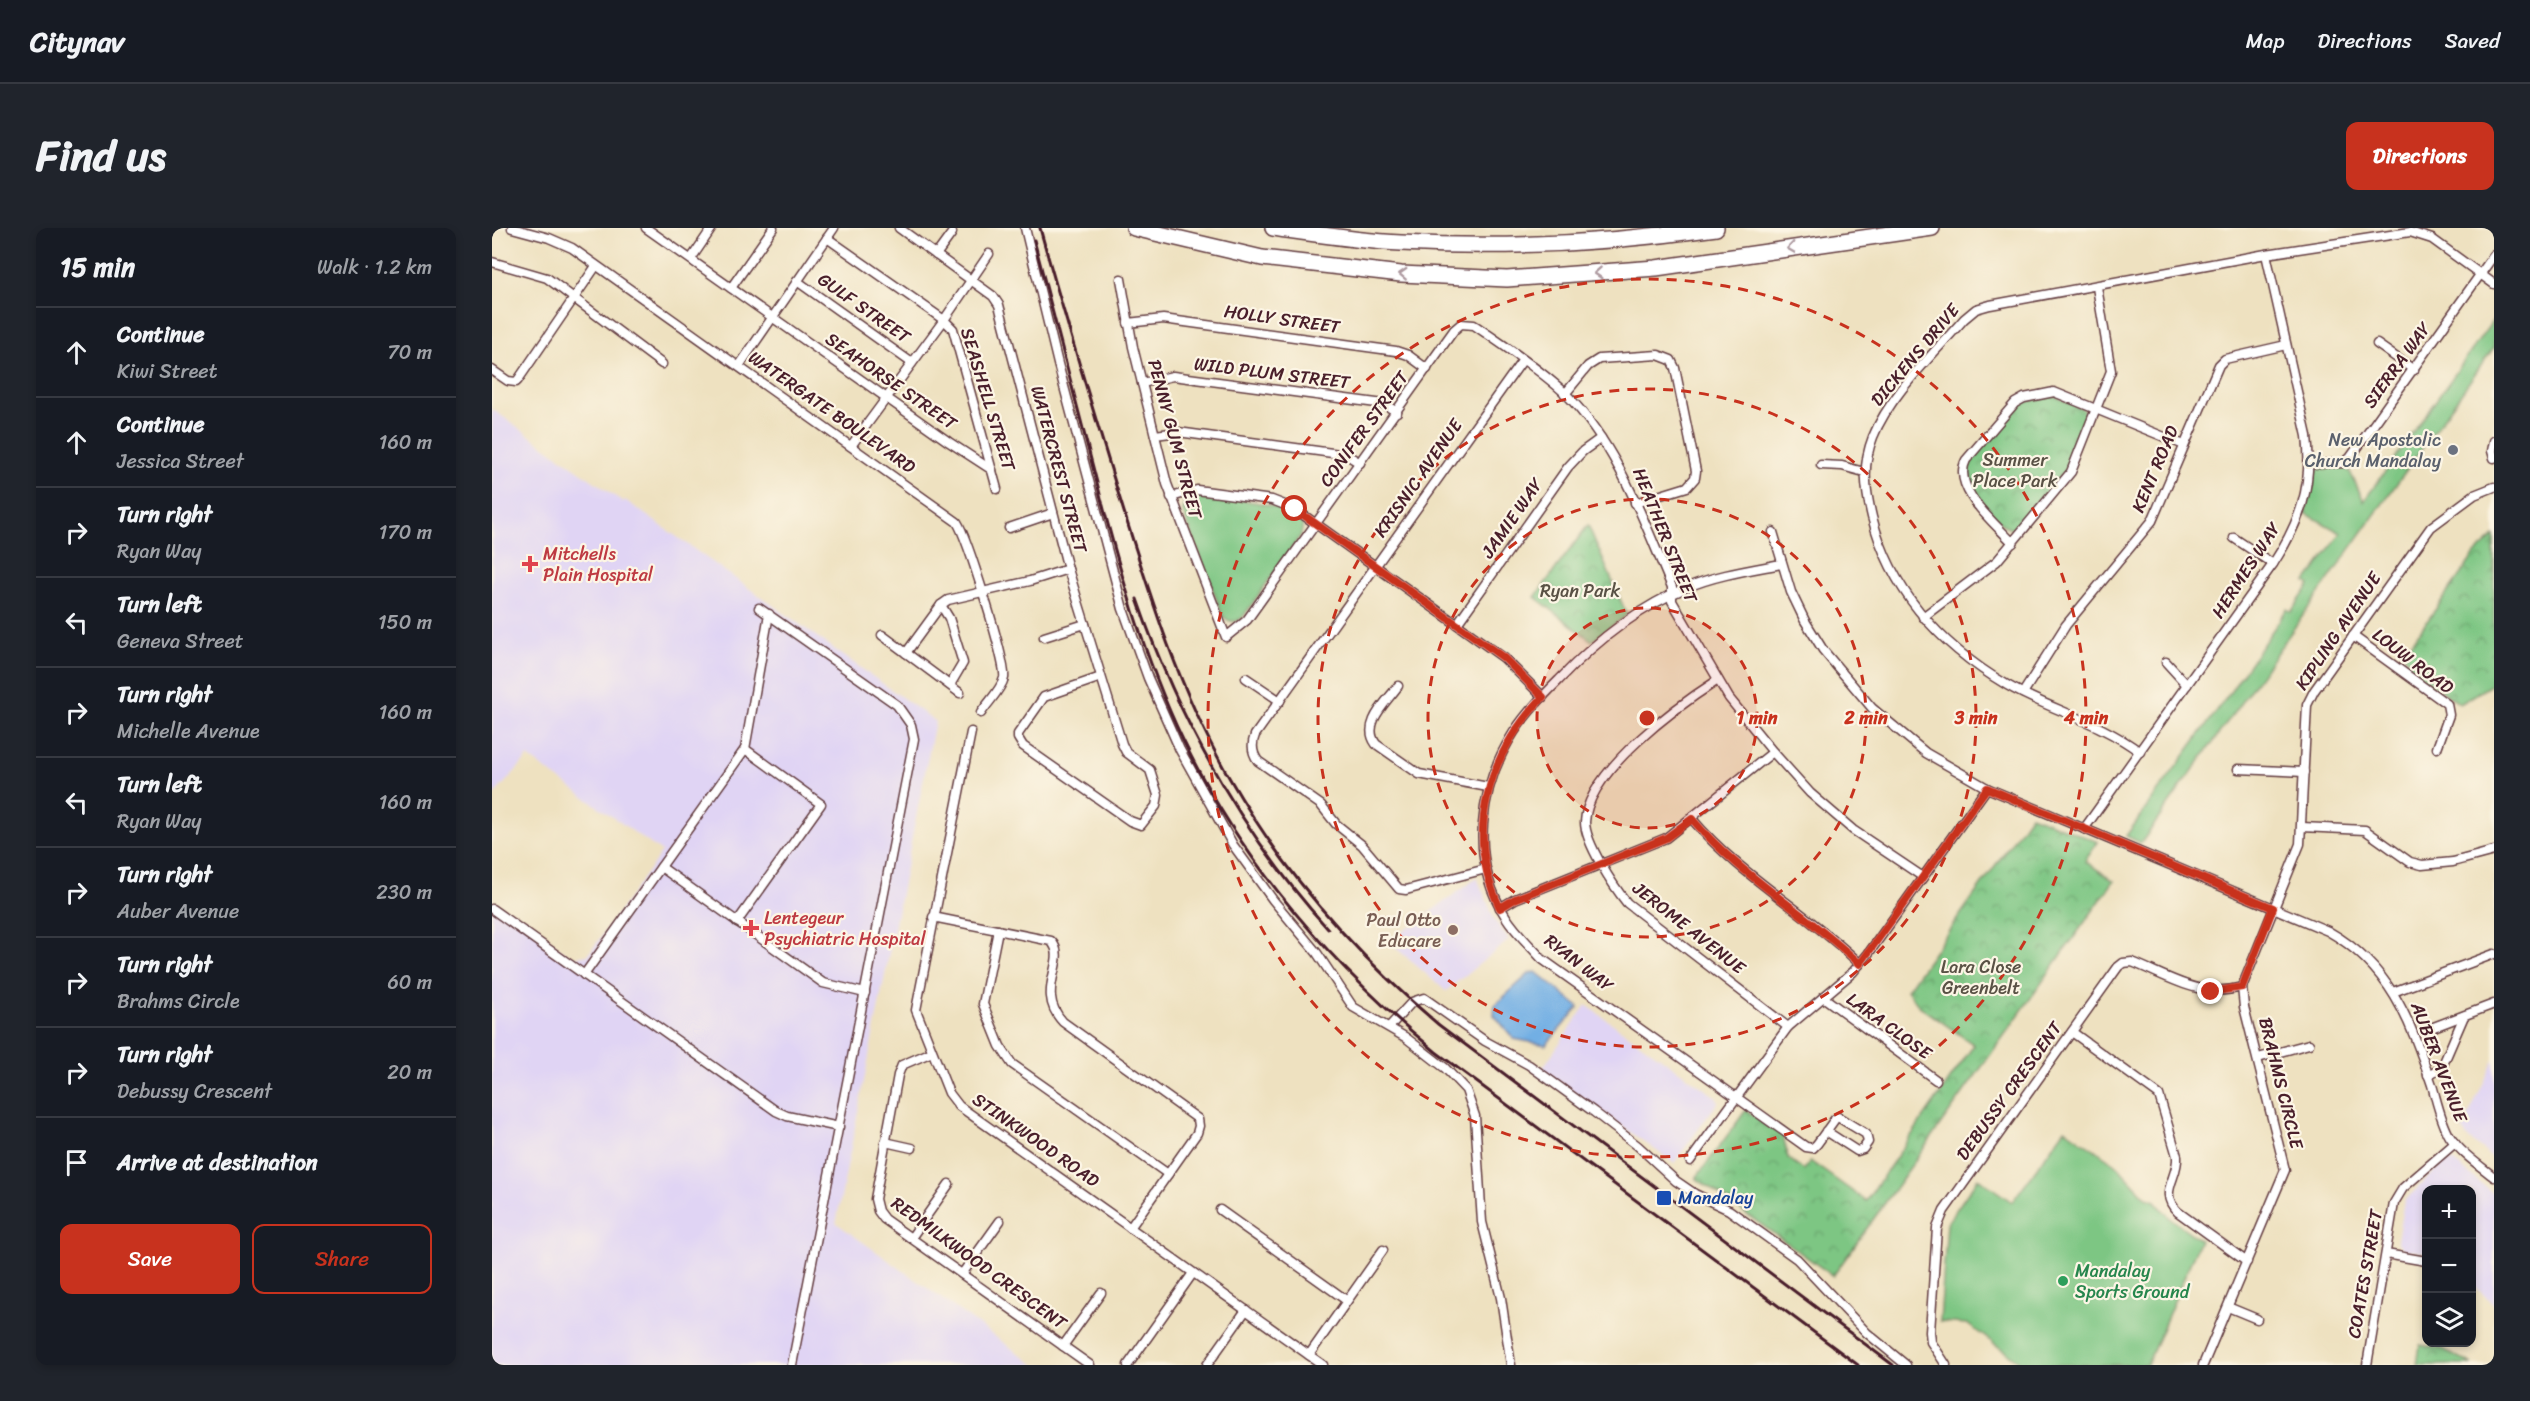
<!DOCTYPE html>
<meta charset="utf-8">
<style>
body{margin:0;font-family:Sriracha,sans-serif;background:#20242c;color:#f1f3f6}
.controls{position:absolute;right:18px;bottom:18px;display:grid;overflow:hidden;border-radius:12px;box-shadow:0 3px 9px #0003}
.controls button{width:54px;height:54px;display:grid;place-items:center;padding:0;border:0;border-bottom:2px solid #363941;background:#171b24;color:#f1f3f6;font:30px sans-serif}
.stop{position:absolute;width:18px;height:18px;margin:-14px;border:4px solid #c8321e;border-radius:50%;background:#fff}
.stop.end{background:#c8321e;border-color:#fff;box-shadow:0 2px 6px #0008}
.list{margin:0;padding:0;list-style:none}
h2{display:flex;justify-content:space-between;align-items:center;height:78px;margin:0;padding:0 24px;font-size:26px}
h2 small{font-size:20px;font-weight:400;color:#9ea1a6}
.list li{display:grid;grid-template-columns:39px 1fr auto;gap:18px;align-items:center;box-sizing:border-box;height:90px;padding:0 24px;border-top:2px solid #363941}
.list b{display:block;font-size:22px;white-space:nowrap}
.list p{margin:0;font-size:20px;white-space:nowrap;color:#9ea1a6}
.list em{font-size:20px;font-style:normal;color:#9ea1a6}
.actions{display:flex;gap:12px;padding:18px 24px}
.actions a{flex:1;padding:14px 0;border:2px solid #c8321e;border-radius:12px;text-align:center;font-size:21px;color:#c8321e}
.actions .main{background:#c8321e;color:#fff}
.icon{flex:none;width:33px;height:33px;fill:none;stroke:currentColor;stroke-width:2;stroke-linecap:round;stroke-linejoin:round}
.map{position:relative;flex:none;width:2002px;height:1137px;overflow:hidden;border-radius:12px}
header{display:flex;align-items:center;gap:36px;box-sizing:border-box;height:84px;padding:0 30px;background:#171b24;border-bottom:2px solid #363941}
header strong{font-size:28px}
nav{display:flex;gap:33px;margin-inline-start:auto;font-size:21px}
.intro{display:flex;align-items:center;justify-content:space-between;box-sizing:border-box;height:144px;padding:0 36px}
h1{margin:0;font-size:42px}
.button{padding:15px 27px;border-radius:12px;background:#c8321e;color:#fff;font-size:21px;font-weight:700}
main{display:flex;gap:36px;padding:0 36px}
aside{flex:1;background:#171b24;border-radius:12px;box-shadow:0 3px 9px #0003}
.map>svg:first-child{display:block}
.built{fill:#e0d4f4}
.green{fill:#7dc683;stroke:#647257;stroke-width:1.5}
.park{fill:url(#park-crowns);stroke:#647257;stroke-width:1.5}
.water{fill:#72afe4;stroke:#5e6788;stroke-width:1.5}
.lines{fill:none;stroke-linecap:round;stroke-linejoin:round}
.street-casing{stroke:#633c41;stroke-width:11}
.highway-casing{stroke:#633c41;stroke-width:18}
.street{stroke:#fff;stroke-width:8}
.highway{stroke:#fff;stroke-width:15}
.rail{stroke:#4a1f2b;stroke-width:3}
.oneway{stroke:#ae9aa0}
.route{stroke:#c8321e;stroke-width:8}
.ring{fill:none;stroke:#c8321e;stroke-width:3;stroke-dasharray:10 8}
.worship-dot{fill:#6b7280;stroke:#fcf5e5;stroke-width:2}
.health-dot{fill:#e0444e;stroke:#fcf5e5;stroke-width:2}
.education-dot{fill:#8d6e63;stroke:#fcf5e5;stroke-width:2}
.transit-dot{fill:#1a4fb4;stroke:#fcf5e5;stroke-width:2}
.leisure-dot{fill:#2e9e5b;stroke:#fcf5e5;stroke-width:2}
.labels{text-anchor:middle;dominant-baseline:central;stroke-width:4.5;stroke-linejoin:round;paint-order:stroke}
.street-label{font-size:18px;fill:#4a1f2b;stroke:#fcf5e5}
.worship-label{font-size:18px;fill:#5b616d;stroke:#fcf5e5;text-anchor:end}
.park-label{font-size:18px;fill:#595145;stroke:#fcf5e5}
.health-label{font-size:18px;fill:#be3a42;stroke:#fcf5e5;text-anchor:start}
.education-label{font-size:18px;fill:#785e54;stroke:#fcf5e5;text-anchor:end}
.transit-label{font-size:18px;fill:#164399;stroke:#fcf5e5;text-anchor:start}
.leisure-label{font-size:18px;fill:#27864d;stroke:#fcf5e5;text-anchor:start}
.centre{fill:#c8321e;stroke:#fcf5e5;stroke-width:3}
.ring-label{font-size:18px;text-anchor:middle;font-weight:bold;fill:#c8321e;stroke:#fcf5e5;stroke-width:4.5;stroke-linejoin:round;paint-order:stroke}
</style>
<header>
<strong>Citynav</strong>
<nav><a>Map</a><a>Directions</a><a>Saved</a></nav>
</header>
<div class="intro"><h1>Find us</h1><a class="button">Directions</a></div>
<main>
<aside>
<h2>15 min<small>Walk · 1.2 km</small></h2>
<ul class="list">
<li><svg class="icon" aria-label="ahead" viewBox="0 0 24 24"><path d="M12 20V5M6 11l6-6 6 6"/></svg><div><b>Continue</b><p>Kiwi Street</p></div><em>70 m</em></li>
<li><svg class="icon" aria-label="ahead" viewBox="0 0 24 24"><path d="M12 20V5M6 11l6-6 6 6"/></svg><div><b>Continue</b><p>Jessica Street</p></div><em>160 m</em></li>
<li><svg class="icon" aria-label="right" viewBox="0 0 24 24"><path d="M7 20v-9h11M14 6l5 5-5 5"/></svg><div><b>Turn right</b><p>Ryan Way</p></div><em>170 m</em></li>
<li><svg class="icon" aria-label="left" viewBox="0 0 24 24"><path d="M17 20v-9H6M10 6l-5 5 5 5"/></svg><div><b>Turn left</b><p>Geneva Street</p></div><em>150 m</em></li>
<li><svg class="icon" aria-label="right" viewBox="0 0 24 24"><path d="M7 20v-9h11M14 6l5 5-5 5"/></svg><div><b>Turn right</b><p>Michelle Avenue</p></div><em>160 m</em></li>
<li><svg class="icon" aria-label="left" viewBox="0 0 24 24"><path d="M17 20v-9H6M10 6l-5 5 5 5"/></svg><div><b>Turn left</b><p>Ryan Way</p></div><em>160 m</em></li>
<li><svg class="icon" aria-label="right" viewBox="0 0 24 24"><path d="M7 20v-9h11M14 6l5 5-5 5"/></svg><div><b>Turn right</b><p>Auber Avenue</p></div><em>230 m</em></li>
<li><svg class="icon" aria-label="right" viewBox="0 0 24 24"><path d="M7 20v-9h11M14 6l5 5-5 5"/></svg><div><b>Turn right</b><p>Brahms Circle</p></div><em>60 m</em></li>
<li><svg class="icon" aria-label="right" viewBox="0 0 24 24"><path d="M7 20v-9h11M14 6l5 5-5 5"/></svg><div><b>Turn right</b><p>Debussy Crescent</p></div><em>20 m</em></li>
<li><svg class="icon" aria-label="arrive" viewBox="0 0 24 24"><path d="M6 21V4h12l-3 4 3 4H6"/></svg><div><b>Arrive at destination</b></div></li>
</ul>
<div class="actions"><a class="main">Save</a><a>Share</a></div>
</aside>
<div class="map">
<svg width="2002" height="1137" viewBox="0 0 2002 1137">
<defs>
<pattern id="park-crowns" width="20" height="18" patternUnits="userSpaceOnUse" patternTransform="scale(1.5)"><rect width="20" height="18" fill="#7dc683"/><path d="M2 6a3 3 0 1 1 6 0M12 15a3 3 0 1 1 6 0" fill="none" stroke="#68a06b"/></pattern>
</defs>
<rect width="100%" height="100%" fill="#fcf5e5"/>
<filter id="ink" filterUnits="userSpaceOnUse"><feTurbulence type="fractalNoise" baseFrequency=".0167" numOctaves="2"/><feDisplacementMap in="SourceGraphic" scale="12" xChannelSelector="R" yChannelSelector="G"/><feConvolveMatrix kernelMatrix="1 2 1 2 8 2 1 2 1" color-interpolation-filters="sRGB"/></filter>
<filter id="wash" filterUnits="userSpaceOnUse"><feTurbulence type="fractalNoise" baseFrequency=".008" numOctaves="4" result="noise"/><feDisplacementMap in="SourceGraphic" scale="24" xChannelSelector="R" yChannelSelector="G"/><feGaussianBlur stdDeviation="1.35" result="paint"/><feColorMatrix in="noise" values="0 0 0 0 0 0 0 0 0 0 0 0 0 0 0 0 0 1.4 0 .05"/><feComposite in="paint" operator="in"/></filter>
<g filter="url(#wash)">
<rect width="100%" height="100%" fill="#eee1c0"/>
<g class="built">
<path d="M0,181L131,274L133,272L443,493L344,995L543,1137H0V673L81,730L96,727L170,624L36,529L0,569Z"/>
<path d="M985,650L1003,693L1017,712L954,763L897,714Z"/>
<path d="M1094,777L1224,869L1226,874L1182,935L1050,841Z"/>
<path d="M2002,832V931L1977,911L1970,902Z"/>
<path d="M1954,933L1962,934L2002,966V1076L1980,1056V962H1934V1025L1911,1021L1905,1013L1912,973Z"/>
</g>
<g class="green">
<path d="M2002,91V119L1652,611L1649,615L1634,608L1737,466L1795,381L1799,384L1818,357L1814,354L1849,305L1813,285L1824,243L1829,240L1853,239L1858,244L1872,273Z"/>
<path d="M702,268C731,271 793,271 811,296L809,307L751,389C744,395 737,395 731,388L691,284L692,273Z"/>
<path d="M1573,901L1622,935L1655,970L1663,973L1677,989L1708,1012L1655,1137H1532L1475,1096L1448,1094L1455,995L1486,950L1520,974Z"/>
</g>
<g class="park">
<path d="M1562,168L1590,180L1596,189L1573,244L1528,298L1518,301C1505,295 1471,259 1474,243C1474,240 1476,237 1477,234L1526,178L1532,174Z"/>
<path d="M1096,297L1135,387L1100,413L1043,369Z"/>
<path d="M2002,308V455L1968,476L1914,438L1918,433L1911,427L1983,326Z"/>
<path d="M1539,587L1606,614L1593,633L1622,653L1341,1048L1204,950L1254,882L1291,907L1296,930L1312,942L1318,933L1374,973L1482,817L1426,777L1415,762Z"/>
<path d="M1928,1117L1951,1121L1981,1137H1925Z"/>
</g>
<path class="water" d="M1044,744L1087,779L1054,817L1022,811L1002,787L1003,777L1038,745Z"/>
</g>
<g filter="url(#ink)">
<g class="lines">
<g class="street-casing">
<g id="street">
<path d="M20,0L57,10L80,20L465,294C475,309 515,436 512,450C509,462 496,474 489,485"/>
<path d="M154,0L457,214L500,242"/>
<path d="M407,0L501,68L507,77L576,341L630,516L634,524L658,542L666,567L664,578L649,597L638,593L531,518L526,510V506L552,469L609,449"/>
<path d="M533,0L566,136L631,381L656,450L688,522L741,617L781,672L825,725L861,779L913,809L953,840L974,862L983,888L990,994L1009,1070L1019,1137"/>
<path d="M335,10L452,92L461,101L505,261"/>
<path d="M444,27L460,5"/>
<path d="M199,31L220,0"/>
<path d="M0,34L55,50L170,136"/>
<path d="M629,51L641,119L675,256L734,409L755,392L962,102L969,96L982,97C1010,116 1050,143 1074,166C1127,220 1151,292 1180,359V373L1237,470L1281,524L1318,565L1361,602L1431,649"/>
<path d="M305,53L420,135"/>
<path d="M239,60L281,0"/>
<path d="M636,95L671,91L904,123L916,127L935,141"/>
<path d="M1885,116L1922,142"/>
<path d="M247,138L342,0"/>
<path d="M0,142L16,153L24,154L26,152L104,38"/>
<path d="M650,155L681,148L892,176L905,184"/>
<path d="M1073,166L1096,138L1107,131L1166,127L1179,132L1183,140L1204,243L1203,250L1195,259L1143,275"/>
<path d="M663,207L686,204L855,227L868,235"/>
<path d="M2002,213L2000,223L2002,230"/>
<path d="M359,218L452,92L497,26"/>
<path d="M1817,236L1851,235L1858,230L2002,27"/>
<path d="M1329,237L1350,238L1372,244"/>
<path d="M679,269L705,262L780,272L803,281L1012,430L1051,469"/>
<path d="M517,300L561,285"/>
<path d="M1281,304L1299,364L1313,393L1331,422L1380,480L1434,525L1495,560L1836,703C1898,738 1918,792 1940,857C1945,874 1949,894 1958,909C1969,925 1987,937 2002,949"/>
<path d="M1742,310L1781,336"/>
<path d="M1521,315C1504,296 1459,261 1474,232L1523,175L1532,170L1562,164L1692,217"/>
<path d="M1289,336C1258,342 1224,347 1196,359C1147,379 1103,414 1067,452C1051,468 1035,484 1022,504C987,559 977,632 1014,689C1024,705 1038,717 1050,731L1314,919L1321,920L1325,916L1343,891L1346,889L1374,906L1376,914L1371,921L1365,923L1334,903"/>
<path d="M449,377L457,390L471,435L458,457"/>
<path d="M267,380L405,477L419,497L422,511L300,1137"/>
<path d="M1431,389L1505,333L1579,244L1619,143L1605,59"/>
<path d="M965,396L1076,239L1091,223L1109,210"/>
<path d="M390,407L468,465"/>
<path d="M1861,408L1955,476L1957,487L1945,520"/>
<path d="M552,409L593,396"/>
<path d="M414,425L449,377L456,372L538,353L576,341"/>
<path d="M1674,434L1695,457"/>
<path d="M754,450L788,473"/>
<path d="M1226,452C1187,477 1095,543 1093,594C1093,615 1122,659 1135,675L1296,799"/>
<path d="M906,458C894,475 869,496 884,516L927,546L996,559"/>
<path d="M1531,465L1574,397L1660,293L1727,137L1733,131L1794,117"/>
<path d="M479,504L424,782L457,865L467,878L831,1137"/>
<path d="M1648,524C1607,493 1558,482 1515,457C1449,418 1399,363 1380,289C1373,260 1370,237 1381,209C1398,166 1442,126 1472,91L1484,81L1498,77L1774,26L1918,4L1940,11L2002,56"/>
<path d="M1746,541L1812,544"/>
<path d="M1200,591C1248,648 1315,684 1368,736"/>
<path d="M1810,599L1873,602L1918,634L1930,637L1961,634L2002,623"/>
<path d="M1592,601L1781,336C1808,294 1821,259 1815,208L1774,26"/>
<path d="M169,639L331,755L373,765"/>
<path d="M994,641L914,662L907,661L870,617L844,596L829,577L766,533C760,525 759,517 763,507L1030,133"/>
<path d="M1008,680L1023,671L1174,610L1281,524"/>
<path d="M0,681L284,883L295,888L347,899"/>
<path d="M441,689L559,713C578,732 541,762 571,794L706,891L707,898L705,905L638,1000"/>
<path d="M245,694L329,576L253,521"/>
<path d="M506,702L491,776L508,818L520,836L676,946"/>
<path d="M92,747L253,521L277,386"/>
<path d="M1901,764L2002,726"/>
<path d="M1331,769L1444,852"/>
<path d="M897,799L920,774L932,770L993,813L1037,837L1102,884L1146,918L1184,953L1203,966L1237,982L1305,1031L1375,1105L1414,1137"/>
<path d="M1939,800L2002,776"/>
<path d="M1580,804L1667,867L1685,928C1687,950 1665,964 1686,984L1755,1034"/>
<path d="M440,824L410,837L406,847L383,971L386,983L392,991L598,1137"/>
<path d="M1766,830L1817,816"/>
<path d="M1936,847L1950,839L1972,788"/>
<path d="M393,914L420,920"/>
<path d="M1198,933L1296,799L1361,744L1376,726L1495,560"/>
<path d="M728,982L854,1072"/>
<path d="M419,1010L457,956"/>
<path d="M1894,1026L1934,1033"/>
<path d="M470,1046L508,993"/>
<path d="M1736,1079L1765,1091"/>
<path d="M571,1118L609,1065"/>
<path d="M817,1127L891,1022"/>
<path d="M636,1137L701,1045"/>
<path d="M715,1137L754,1082"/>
<path d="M1454,1137L1439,1114L1438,1104L1445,1000L1452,983L1626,739L1631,735L1640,734C1678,749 1708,771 1750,759"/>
<path d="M1711,1137L1793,942L1752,779L1750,759L1808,616L1815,477L1822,463L1939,299L1982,267L2002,259"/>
<path d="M1875,1137L1902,975L1911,960L1963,915"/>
</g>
</g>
<g class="highway-casing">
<g id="highway">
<path d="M642,0L770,30L909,46L1015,51L1164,40L1440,0"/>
<path d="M781,0C824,6 866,13 909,15C1015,21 1119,15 1224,0"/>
</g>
</g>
<use href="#street" class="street"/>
<use href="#highway" class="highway"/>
<g class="rail">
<path d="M548,0C573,91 601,181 628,271C658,368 687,463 738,551C792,645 864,727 947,797L1401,1137"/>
<path d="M542,12C563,91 583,171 604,251C627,340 651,428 691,512C750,635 839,737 944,824L1366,1137"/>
<path d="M645,371C687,493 749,604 836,701"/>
</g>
</g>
<defs><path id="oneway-chevron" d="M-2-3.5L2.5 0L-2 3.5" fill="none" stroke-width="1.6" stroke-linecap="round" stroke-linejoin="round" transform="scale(1.5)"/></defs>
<g class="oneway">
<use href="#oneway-chevron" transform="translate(1299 20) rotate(172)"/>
<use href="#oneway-chevron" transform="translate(1106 45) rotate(176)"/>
<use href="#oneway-chevron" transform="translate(911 46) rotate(-177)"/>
</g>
</g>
<g class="lines" filter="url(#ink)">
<path class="route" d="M803,281L1012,430L1051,469C996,526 972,606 1008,680L1023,671L1174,610L1200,591C1248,648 1314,685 1368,736L1495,560L1781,680L1750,759L1719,764"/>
</g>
<circle cx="1155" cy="490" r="110" fill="#c8321e" fill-opacity=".12"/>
<g class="ring">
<circle cx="1155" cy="490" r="110"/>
<circle cx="1155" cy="490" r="219"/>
<circle cx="1155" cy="490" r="329"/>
<circle cx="1155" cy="490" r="439"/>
</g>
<circle class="worship-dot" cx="1961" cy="222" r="6"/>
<g class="health-dot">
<path d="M35 327h6v6h6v6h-6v6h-6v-6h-6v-6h6z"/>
<path d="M256 691h6v6h6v6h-6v6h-6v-6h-6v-6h6z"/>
</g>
<circle class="education-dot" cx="961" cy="702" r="6"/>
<rect class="transit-dot" x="1164" y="962" width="16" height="16" rx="3"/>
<circle class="leisure-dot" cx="1571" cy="1053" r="6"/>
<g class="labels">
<g class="street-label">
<text transform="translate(372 80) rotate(35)">GULF STREET</text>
<text transform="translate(790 91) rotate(8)">HOLLY STREET</text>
<text transform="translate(1423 127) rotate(-50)">DICKENS DRIVE</text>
<text transform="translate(1905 137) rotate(-54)">SIERRA WAY</text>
<text transform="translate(780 145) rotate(7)">WILD PLUM STREET</text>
<text transform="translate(399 153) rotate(35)">SEAHORSE STREET</text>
<text transform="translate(496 171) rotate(73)">SEASHELL STREET</text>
<text transform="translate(340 184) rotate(35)">WATERGATE BOULEVARD</text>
<text transform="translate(872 201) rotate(-54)">CONIFER STREET</text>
<text transform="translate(683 211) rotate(75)">PENNY GUM STREET</text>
<text transform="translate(567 241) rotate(75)">WATERCREST STREET</text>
<text transform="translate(1663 241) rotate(-67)">KENT ROAD</text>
<text transform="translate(926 250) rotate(-55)">KRISNIC AVENUE</text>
<text transform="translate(1020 290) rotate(-55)">JAMIE WAY</text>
<text transform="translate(1173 307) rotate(68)">HEATHER STREET</text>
<text transform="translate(1754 342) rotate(-57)">HERMES WAY</text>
<text transform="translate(1846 403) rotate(-56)">KIPLING AVENUE</text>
<text transform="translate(1921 433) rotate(37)">LOUW ROAD</text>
<text transform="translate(1197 700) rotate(38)">JEROME AVENUE</text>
<text transform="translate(1087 735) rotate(38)">RYAN WAY</text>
<text transform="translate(1397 798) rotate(36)">LARA CLOSE</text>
<text transform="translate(1947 834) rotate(69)">AUBER AVENUE</text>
<text transform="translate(1789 855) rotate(76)">BRAHMS CIRCLE</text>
<text transform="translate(1517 863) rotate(-54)">DEBUSSY CRESCENT</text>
<text transform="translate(544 912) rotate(35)">STINKWOOD ROAD</text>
<text transform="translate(487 1035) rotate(36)">REDMILKWOOD CRESCENT</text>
<text transform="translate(1873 1046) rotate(-80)">COATES STREET</text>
</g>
<g class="worship-label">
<text x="1949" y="212">New Apostolic<tspan x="1949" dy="21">Church Mandalay</tspan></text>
</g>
<g class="park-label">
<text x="1523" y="232">Summer<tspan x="1523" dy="21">Place Park</tspan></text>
<text x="1088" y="363">Ryan Park</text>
<text x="1489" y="739">Lara Close<tspan x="1489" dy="21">Greenbelt</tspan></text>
</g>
<g class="health-label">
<text x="51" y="326">Mitchells<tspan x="51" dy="21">Plain Hospital</tspan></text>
<text x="272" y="690">Lentegeur<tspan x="272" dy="21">Psychiatric Hospital</tspan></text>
</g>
<g class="education-label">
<text x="949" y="692">Paul Otto<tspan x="949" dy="21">Educare</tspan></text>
</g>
<g class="transit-label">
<text x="1186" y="970">Mandalay</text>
</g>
<g class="leisure-label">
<text x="1583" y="1043">Mandalay<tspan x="1583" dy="21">Sports Ground</tspan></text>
</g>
</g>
<circle cx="1155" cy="490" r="9" class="centre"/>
<g class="ring-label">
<text x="1265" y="496">1 min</text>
<text x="1374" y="496">2 min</text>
<text x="1484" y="496">3 min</text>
<text x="1594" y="496">4 min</text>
</g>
</svg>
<div class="controls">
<button>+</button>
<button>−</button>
<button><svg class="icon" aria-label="layers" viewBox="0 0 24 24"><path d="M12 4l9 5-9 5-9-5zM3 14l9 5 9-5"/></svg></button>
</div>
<div class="stop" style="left:803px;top:281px"></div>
<div class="stop end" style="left:1719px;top:764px"></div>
</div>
</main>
